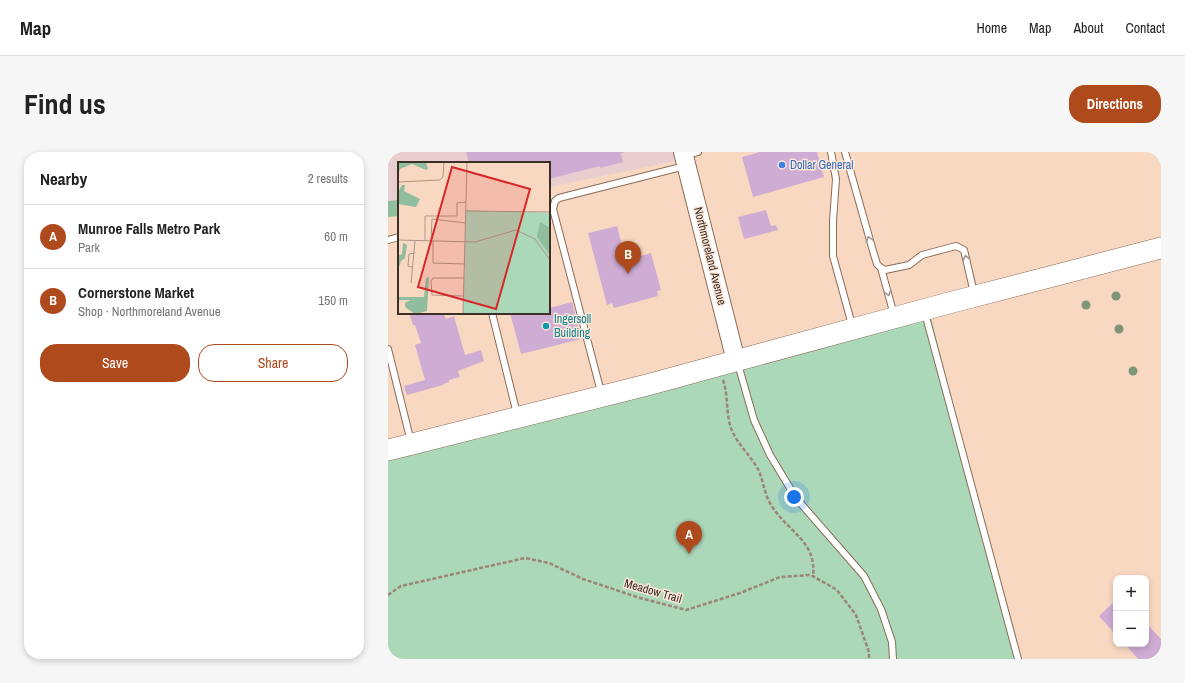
<!DOCTYPE html>
<meta charset="utf-8">
<style>
body{margin:0;font-family:"Archivo Narrow",sans-serif;background:#f6f6f6;color:#222}
.controls{position:absolute;right:12px;bottom:12px;display:grid;overflow:hidden;border-radius:8px;box-shadow:0 2px 6px #0003}
.controls button{width:36px;height:36px;display:grid;place-items:center;padding:0;border:0;border-bottom:1px solid #e0e0e0;background:#fff;color:#222;font:20px sans-serif}
.you{position:absolute;left:406px;top:345px;width:14px;height:14px;margin:-10px;border:3px solid #fff;border-radius:50%;background:#1a73e8;box-shadow:0 0 0 6px #1a73e833}
.badge{display:grid;place-items:center;width:26px;height:26px;border-radius:50%;background:#af4a1d;color:#fff;font-size:13px;font-weight:700}
.pin{position:absolute;translate:-50% -33px;filter:drop-shadow(0 1px 2px #0008)}
.pin::after{content:'';position:absolute;top:21px;width:14px;height:12px;background:inherit;clip-path:polygon(0 0,100% 0,50% 100%)}
.list{margin:0;padding:0;list-style:none}
h2{display:flex;justify-content:space-between;align-items:center;height:52px;margin:0;padding:0 16px;font-size:17px}
h2 small{font-size:13px;font-weight:400;color:#767676}
.list li{display:grid;grid-template-columns:26px 1fr auto;gap:12px;align-items:center;box-sizing:border-box;height:64px;padding:0 16px;border-top:1px solid #e0e0e0}
.list b{display:block;font-size:15px;white-space:nowrap}
.list p{margin:0;font-size:13px;white-space:nowrap;color:#767676}
.list em{font-size:13px;font-style:normal;color:#767676}
.actions{display:flex;gap:8px;padding:12px 16px}
.actions a{flex:1;padding:9px 0;border:1px solid #af4a1d;border-radius:16px;text-align:center;font-size:14px;color:#af4a1d}
.actions .main{background:#af4a1d;color:#fff}
.map{position:relative;flex:none;width:773px;height:507px;overflow:hidden;border-radius:16px}
header{display:flex;align-items:center;gap:24px;box-sizing:border-box;height:56px;padding:0 20px;background:#fff;border-bottom:1px solid #e0e0e0}
header strong{font-size:19px}
nav{display:flex;gap:22px;margin-inline-start:auto;font-size:14px}
.intro{display:flex;align-items:center;justify-content:space-between;box-sizing:border-box;height:96px;padding:0 24px}
h1{margin:0;font-size:28px}
.button{padding:10px 18px;border-radius:16px;background:#af4a1d;color:#fff;font-size:14px;font-weight:700}
main{display:flex;gap:24px;padding:0 24px}
aside{flex:1;background:#fff;border-radius:16px;box-shadow:0 2px 6px #0003}
.map>svg:first-child{display:block}
.industrial{fill:#e8cecf}
.green{fill:#acd8ba}
.forest{fill:#8fbd9e}
.building{fill:#cfacd3}
.lines{fill:none;stroke-linecap:round;stroke-linejoin:round}
.lane-casing{stroke:#896c58;stroke-width:8}
.secondary-casing{stroke:#896c58;stroke-width:20}
.primary-casing{stroke:#896c58;stroke-width:22}
.path{stroke:#9b8575;stroke-width:2.5;stroke-dasharray:4 2;stroke-linecap:butt}
.lane{stroke:#fff;stroke-width:6}
.secondary{stroke:#fff;stroke-width:18}
.primary{stroke:#fff;stroke-width:21}
.tree{fill:#7d9677}
.oneway{stroke:#9d9792}
.shop-dot{fill:#3f7fe0;stroke:#fce8da;stroke-width:1.5}
.culture-dot{fill:#0f9aa8;stroke:#fce8da;stroke-width:1.5}
.labels{text-anchor:middle;dominant-baseline:central;stroke-width:3;stroke-linejoin:round;paint-order:stroke}
.shop-label{font-size:12px;fill:#366cbe;stroke:#fce8da;text-anchor:start}
.street-label{font-size:12px;fill:#3b2f26;stroke:#fce8da}
.culture-label{font-size:12px;fill:#0d838f;stroke:#fce8da;text-anchor:start}
.inset-road{fill:none;stroke:#ad9484;stroke-width:1}
.view{fill:#d62828;fill-opacity:0.15;stroke:#d62828;stroke-width:2}
.inset-edge{fill:none;stroke:#3b2f26;stroke-width:2}
</style>
<header>
<strong>Map</strong>
<nav><a>Home</a><a>Map</a><a>About</a><a>Contact</a></nav>
</header>
<div class="intro"><h1>Find us</h1><a class="button">Directions</a></div>
<main>
<aside>
<h2>Nearby<small>2 results</small></h2>
<ul class="list">
<li><span class="badge">A</span><div><b>Munroe Falls Metro Park</b><p>Park</p></div><em>60 m</em></li>
<li><span class="badge">B</span><div><b>Cornerstone Market</b><p>Shop · Northmoreland Avenue</p></div><em>150 m</em></li>
</ul>
<div class="actions"><a class="main">Save</a><a>Share</a></div>
</aside>
<div class="map">
<svg width="773" height="507" viewBox="0 0 773 507">
<rect width="100%" height="100%" fill="#f9d8c2"/>
<path class="industrial" d="M0,0H295L297,7L161,35V11H11V58L0,60Z"/>
<path class="green" d="M541,157L628,507H0V298Z"/>
<path class="forest" d="M11,48V64L0,65V49Z"/>
<g class="building">
<path d="M78,0H236L233,2L235,10L212,16V14L161,27V11H81Z"/>
<path d="M372,0H429L436,25L365,45L354,5Z"/>
<path d="M378,58L383,74L388,73L390,78L356,87L350,65Z"/>
<path d="M229,74L236,101L240,100L242,107L263,101L273,138L269,139L270,144L226,156L224,151L219,153L200,81Z"/>
<path d="M184,150L193,187L133,202L122,161H161V156Z"/>
<path d="M21,161H59L56,162L58,167L66,164L77,203L93,198L96,209L70,219L72,225L61,228V230L55,232V233L19,243L16,234L37,228L27,193L33,191L27,173H25Z"/>
<path d="M728,448V483L711,464Z"/>
<path d="M758,471L773,487V507H750L737,492H758Z"/>
</g>
<g class="lines">
<g class="lane-casing">
<g id="lane">
<path d="M443,0L448,27L445,69V104L464,173"/>
<path d="M457,0L485,99L489,112L493,116L497,118L521,113L534,103L568,94L576,98L586,141"/>
<path d="M297,3L310,0"/>
<path d="M0,88L11,85"/>
<path d="M493,116L506,163"/>
<path d="M104,161L129,262"/>
<path d="M537,161L630,507"/>
<path d="M0,197L23,290"/>
<path d="M350,212L366,268L382,303L408,346L476,424L493,457L504,490L505,507"/>
<path d="M213,240L165,57L167,49L171,46L297,14"/>
</g>
</g>
<g class="secondary-casing">
<path id="secondary" d="M295,0L348,209"/>
</g>
<g class="primary-casing">
<path id="primary" d="M0,298L259,233L557,152L773,96"/>
</g>
<g class="path">
<path d="M335,228C340,242 338,258 342,273C347,291 363,303 371,319C376,332 377,345 385,356C401,380 429,390 425,424"/>
<path d="M0,443L13,434L137,406L161,411L195,427L252,446L298,458L352,441L392,425L423,423L449,438L468,463L481,500V507"/>
</g>
<use href="#lane" class="lane"/>
<use href="#secondary" class="secondary"/>
<use href="#primary" class="primary"/>
</g>
<g class="tree">
<circle cx="728" cy="144" r="4.5"/>
<circle cx="698" cy="153" r="4.5"/>
<circle cx="731" cy="177" r="4.5"/>
<circle cx="745" cy="219" r="4.5"/>
</g>
<defs><path id="oneway-chevron" d="M-2-3.5L2.5 0L-2 3.5" fill="none" stroke-width="1.6" stroke-linecap="round" stroke-linejoin="round"/></defs>
<g class="oneway">
<use href="#oneway-chevron" transform="translate(481 87) rotate(-106)"/>
<use href="#oneway-chevron" transform="translate(578 106) rotate(-104)"/>
<use href="#oneway-chevron" transform="translate(500 141) rotate(74)"/>
</g>
<circle class="shop-dot" cx="394" cy="13" r="4"/>
<circle class="culture-dot" cx="158" cy="174" r="4"/>
<g class="labels">
<g class="shop-label">
<text x="402" y="13">Dollar General</text>
</g>
<g class="street-label">
<text transform="translate(322 104) rotate(76)">Northmoreland Avenue</text>
<text transform="translate(265 439) rotate(16)">Meadow Trail</text>
</g>
<g class="culture-label">
<text x="166" y="167">Ingersoll<tspan x="166" dy="14">Building</tspan></text>
</g>
</g>
<g transform="translate(10 10)">
<rect width="152" height="152" fill="#f9d8c2"/>
<path d="M68,48L152,51V152H65Z" fill="#acd8ba"/>
<path d="M0,0H28L30,7L28,8L14,2L2,7L0,14ZM4,23H7L6,29L22,37L18,45L0,42V30ZM142,60L152,66V93L139,75ZM5,81L9,83L7,96L3,99L0,108V94L4,92ZM31,115L29,149L17,152L7,145V141L12,138H0V135H26L28,116Z" fill="#8fbd9e"/>
<path class="inset-road" d="M0,20L42,18L45,15L46,0M68,49L152,50M0,78L77,80L118,68L137,77L152,98M27,79V54H59V41L68,40M33,79L34,57L68,61M35,79V101L67,102M14,105L10,104L11,92L17,91M13,121L17,79M65,134L34,133L33,119L35,116H66M65,152L69,0"/>
<path class="view" d="M54,5L132,27L98,147L20,125Z"/>
<rect width="152" height="152" class="inset-edge"/>
</g>
</svg>
<div class="controls">
<button>+</button>
<button>−</button>
</div>
<div class="you"></div>
<div class="pin badge" style="left:301px;top:402px">A</div>
<div class="pin badge" style="left:240px;top:122px">B</div>
</div>
</main>
